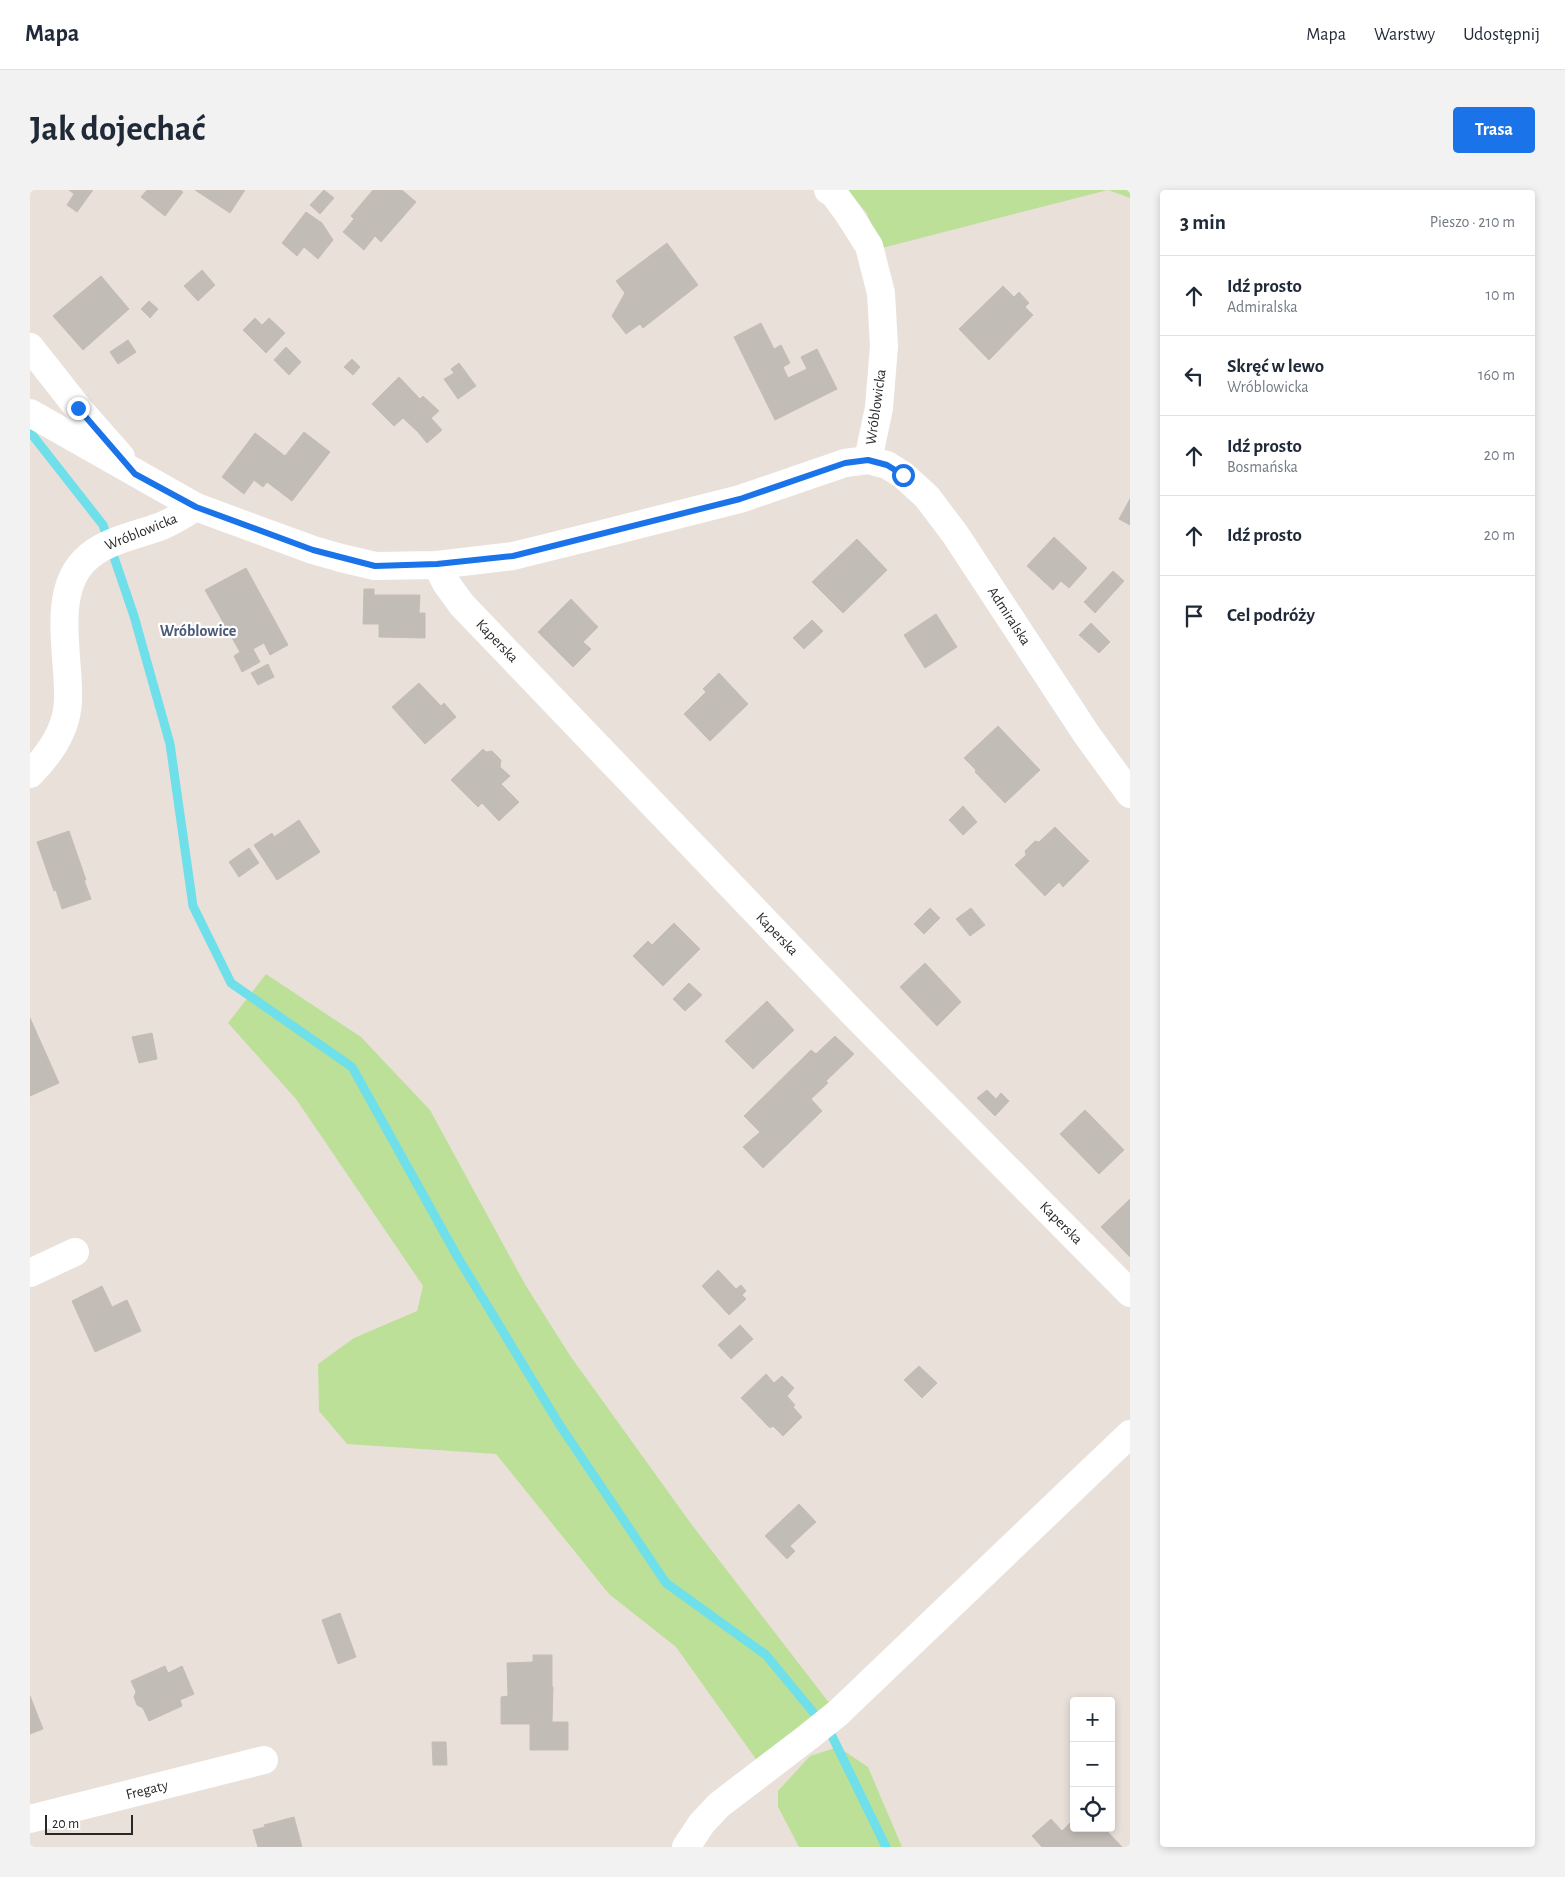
<!DOCTYPE html>
<html lang="pl">
<meta charset="utf-8">
<style>
body{margin:0;font-family:"Alegreya Sans",sans-serif;background:#f2f2f3;color:#1f2937}
.controls{position:absolute;right:15px;bottom:15px;display:grid;overflow:hidden;border-radius:5px;box-shadow:0 2px 8px #0003}
.controls button{width:45px;height:45px;display:grid;place-items:center;padding:0;border:0;border-bottom:1px solid #e0e1e3;background:#fff;color:#1f2937;font:25px sans-serif}
.scale{position:absolute;left:15px;bottom:12px;width:88px;box-sizing:border-box;padding-left:5px;border:2px solid #282828;border-top:0;font-size:14px;line-height:18px;white-space:nowrap;color:#282828;-webkit-text-stroke:4px #fff;paint-order:stroke}
.stop{position:absolute;width:15px;height:15px;margin:-11px;border:4px solid #1a73e8;border-radius:50%;background:#fff}
.stop.end{background:#1a73e8;border-color:#fff;box-shadow:0 1px 5px #0008}
.list{margin:0;padding:0;list-style:none}
h2{display:flex;justify-content:space-between;align-items:center;height:65px;margin:0;padding:0 20px;font-size:21px}
h2 small{font-size:16px;font-weight:400;color:#747a83}
.list li{display:grid;grid-template-columns:32px 1fr auto;gap:15px;align-items:center;box-sizing:border-box;height:80px;padding:0 20px;border-top:1px solid #e0e1e3}
.list b{display:block;font-size:19px;white-space:nowrap}
.list p{margin:0;font-size:16px;white-space:nowrap;color:#747a83}
.list em{font-size:16px;font-style:normal;color:#747a83}
.icon{flex:none;width:28px;height:28px;fill:none;stroke:currentColor;stroke-width:2;stroke-linecap:round;stroke-linejoin:round}
.map{position:relative;flex:none;width:1100px;height:1657px;overflow:hidden;border-radius:5px}
header{display:flex;align-items:center;gap:30px;box-sizing:border-box;height:70px;padding:0 25px;background:#fff;border-bottom:1px solid #e0e1e3}
header strong{font-size:24px}
nav{display:flex;gap:28px;margin-inline-start:auto;font-size:18px}
.intro{display:flex;align-items:center;justify-content:space-between;box-sizing:border-box;height:120px;padding:0 30px}
h1{margin:0;font-size:35px}
.button{padding:12px 22px;border-radius:5px;background:#1a73e8;color:#fff;font-size:18px;font-weight:700}
main{display:flex;gap:30px;padding:0 30px}
aside{flex:1;background:#fff;border-radius:5px;box-shadow:0 2px 8px #0003}
.map>svg:first-child{display:block}
.green{fill:#bde098}
.lines{fill:none;stroke-linecap:round;stroke-linejoin:round}
.stream{stroke:#6fdfea;stroke-width:9}
.building{fill:#c2bcb6;stroke:#c5bcb4}
.minor{stroke:#fff;stroke-width:28}
.route{stroke:#1a73e8;stroke-width:6}
.labels{text-anchor:middle;dominant-baseline:central;stroke-width:4.5;stroke-linejoin:round;paint-order:stroke}
.street-label{font-size:15px;fill:#282828;stroke:#fff}
.neighbourhood-label{font-size:16px;font-weight:bold;fill:#4a5a77;stroke:#fff}
</style>
<header>
<strong>Mapa</strong>
<nav><a>Mapa</a><a>Warstwy</a><a>Udostępnij</a></nav>
</header>
<div class="intro"><h1>Jak dojechać</h1><a class="button">Trasa</a></div>
<main>
<div class="map">
<svg width="1100" height="1657" viewBox="0 0 1100 1657">
<rect width="100%" height="100%" fill="#eae0da"/>
<g class="green">
<path d="M815,0H1100V8L1078,0L852,58L836,22Z"/>
<path d="M236,784L331,847L400,920L496,1096L541,1167L662,1335L800,1514L728,1572L646,1457L579,1404L466,1264L317,1254L289,1221L288,1174L324,1148L387,1121L393,1096L266,909L198,833Z"/>
<path d="M808,1557L838,1577L872,1657H769L748,1617V1601L780,1566Z"/>
</g>
<g class="lines">
<path class="stream" d="M0,242L73,335L104,426L140,554L163,716L201,793L322,877L427,1066L529,1234L636,1393L736,1465L801,1544L856,1657"/>
</g>
<g class="building">
<path d="M39,0H63L47,22L37,15L44,4Z"/>
<path d="M117,0H150L153,2L135,26L111,7Z"/>
<path d="M165,0H215L200,23Z"/>
<path d="M294,0L304,8L290,24L280,15Z"/>
<path d="M343,0H372L386,12L351,52L345,46L334,60L313,42L324,29L321,26Z"/>
<path d="M276,22L292,33L303,50L288,69L274,57L267,66L252,53Z"/>
<path d="M637,53L668,95L613,138L610,134L596,144L582,126L595,103L586,91Z"/>
<path d="M172,80L185,95L168,111L154,96Z"/>
<path d="M71,86L99,119L53,160L23,126Z"/>
<path d="M973,96L984,107L989,102L999,113L995,117L1003,125L959,170L929,139Z"/>
<path d="M119,111L128,119L120,128L111,119Z"/>
<path d="M225,128L232,135L239,128L255,143L236,163L213,140Z"/>
<path d="M731,133L744,159L751,155L760,173L753,177L758,188L777,179L771,167L787,159L807,199L745,230L704,147Z"/>
<path d="M98,150L106,162L88,174L80,162Z"/>
<path d="M256,157L271,172L259,185L244,170Z"/>
<path d="M322,169L330,177L323,185L314,177Z"/>
<path d="M429,173L446,196L428,209L414,189L424,183L421,179Z"/>
<path d="M369,187L390,209L393,206L409,221L401,228L412,240L397,253L388,242L373,228L364,236L342,214Z"/>
<path d="M274,242L300,262L262,311L237,292L233,297L224,290L214,304L192,287L225,243L255,266Z"/>
<path d="M1100,309V335L1089,329Z"/>
<path d="M1024,347L1057,378L1039,398L1031,391L1023,400L997,376Z"/>
<path d="M827,349L857,380L813,423L782,392Z"/>
<path d="M216,378L258,455L240,465L234,453L223,459L230,472L212,482L204,466L210,462L175,400Z"/>
<path d="M1083,381L1094,391L1065,423L1054,412Z"/>
<path d="M334,399H344V405H390L389,423H395V448L349,447V434H333Z"/>
<path d="M541,409L568,437L553,452L561,459L543,477L508,442Z"/>
<path d="M906,424L927,457L895,478L874,445Z"/>
<path d="M782,430L793,441L774,459L763,448Z"/>
<path d="M1061,433L1080,452L1069,463L1049,445Z"/>
<path d="M238,474L244,487L228,495L221,483Z"/>
<path d="M689,483L718,514L680,551L654,524L676,502L673,499Z"/>
<path d="M389,493L411,516L414,513L426,527L395,554L362,517Z"/>
<path d="M968,536L1010,580L975,613L945,582L946,580L934,568Z"/>
<path d="M453,559L456,562L462,561L471,570L470,577L480,586L471,594L489,612L469,631L452,613L448,617L421,590Z"/>
<path d="M933,616L947,632L933,645L919,630Z"/>
<path d="M269,630L290,662L247,690L224,655L242,643L244,647Z"/>
<path d="M1025,637L1059,671L1033,697L1029,692L1015,706L985,675L996,665L995,661L1005,651L1009,652Z"/>
<path d="M39,641L56,690H54L61,709L32,719L26,700L24,701L7,652Z"/>
<path d="M219,658L229,673L209,687L199,672Z"/>
<path d="M900,718L910,728L894,744L884,734Z"/>
<path d="M941,718L955,735L940,746L926,729Z"/>
<path d="M644,733L670,759L633,796L603,766L618,751L622,755Z"/>
<path d="M895,773L931,812L907,836L870,797Z"/>
<path d="M659,793L672,805L655,821L643,809Z"/>
<path d="M737,811L764,840L723,879L695,851Z"/>
<path d="M0,828L29,893L0,906Z"/>
<path d="M122,843L127,869L109,873L102,847Z"/>
<path d="M805,846L824,864L796,891L798,893L781,909L792,921L733,978L713,957L730,942L714,926L781,860L786,864Z"/>
<path d="M957,900L966,909L971,903L979,911L965,926L947,908Z"/>
<path d="M1055,920L1094,960L1069,984L1030,944Z"/>
<path d="M1100,1009V1067L1071,1037Z"/>
<path d="M688,1080L706,1099L711,1095L716,1101L712,1105L716,1109L699,1125L672,1096Z"/>
<path d="M72,1096L82,1117L97,1110L111,1141L65,1162L42,1111Z"/>
<path d="M710,1135L723,1149L701,1169L688,1155Z"/>
<path d="M889,1176L907,1193L892,1208L874,1190Z"/>
<path d="M736,1184L744,1193L752,1186L764,1198L757,1206L765,1215L763,1217L772,1227L753,1246L743,1236L740,1238L711,1208Z"/>
<path d="M769,1314L786,1332L760,1356L765,1361L757,1369L735,1346Z"/>
<path d="M310,1423L326,1467L308,1474L292,1430Z"/>
<path d="M503,1465H522V1497H523L522,1532H538V1560H500V1534H471V1507L478,1506L477,1473L503,1472Z"/>
<path d="M135,1476L138,1483L152,1476L164,1504L150,1510L152,1516L119,1531L113,1518L107,1515L104,1507L106,1502L101,1491Z"/>
<path d="M0,1506L13,1539L0,1544Z"/>
<path d="M402,1552H416L417,1575H403Z"/>
<path d="M264,1627L272,1657H228L223,1640L235,1637L234,1635Z"/>
<path d="M1021,1629L1032,1641L1044,1629V1638H1074L1092,1657H1012L1002,1646Z"/>
</g>
<g class="lines">
<g class="minor">
<path d="M798,0L804,4L818,23L839,56L851,103L854,156L849,218L838,270"/>
<path d="M0,157L48,218L91,267"/>
<path d="M0,223L166,317"/>
<path d="M407,375L416,393L432,415L824,824L1100,1103"/>
<path d="M0,584C19,565 37,539 38,511C40,469 21,405 54,371C73,351 104,346 129,337C143,332 154,324 166,317L283,360L311,368L345,376L407,375L483,366L568,345L710,309L815,273L838,270L857,275L873,285L897,307L925,344L1057,545L1100,604"/>
<path d="M0,1083L45,1062"/>
<path d="M0,1629L234,1570"/>
<path d="M656,1657L672,1633L689,1615L778,1547L808,1523L1100,1244"/>
</g>
</g>
<g class="lines">
<path class="route" d="M48,218L105,284L166,317L283,360L345,376L407,374L483,366L710,309L815,273L838,270L857,275L873,285"/>
</g>
<g class="labels">
<g class="street-label">
<text transform="translate(846 217) rotate(-82)">Wróblowicka</text>
<text transform="translate(111 342) rotate(-22)">Wróblowicka</text>
<text transform="translate(979 426) rotate(57)">Admiralska</text>
<text transform="translate(467 451) rotate(46)">Kaperska</text>
<text transform="translate(747 744) rotate(46)">Kaperska</text>
<text transform="translate(1031 1033) rotate(45)">Kaperska</text>
<text transform="translate(117 1600) rotate(-14)">Fregaty</text>
</g>
<g class="neighbourhood-label">
<text x="168" y="441">Wróblowice</text>
</g>
</g>
</svg>
<div class="controls">
<button>+</button>
<button>−</button>
<button><svg class="icon" aria-label="locate" viewBox="0 0 24 24"><circle cx="12" cy="12" r="6"/><path d="M12 2v4M12 18v4M2 12h4M18 12h4"/></svg></button>
</div>
<div class="scale">20 m</div>
<div class="stop" style="left:873px;top:285px"></div>
<div class="stop end" style="left:48px;top:218px"></div>
</div>
<aside>
<h2>3 min<small>Pieszo · 210 m</small></h2>
<ul class="list">
<li><svg class="icon" aria-label="ahead" viewBox="0 0 24 24"><path d="M12 20V5M6 11l6-6 6 6"/></svg><div><b>Idź prosto</b><p>Admiralska</p></div><em>10 m</em></li>
<li><svg class="icon" aria-label="left" viewBox="0 0 24 24"><path d="M17 20v-9H6M10 6l-5 5 5 5"/></svg><div><b>Skręć w lewo</b><p>Wróblowicka</p></div><em>160 m</em></li>
<li><svg class="icon" aria-label="ahead" viewBox="0 0 24 24"><path d="M12 20V5M6 11l6-6 6 6"/></svg><div><b>Idź prosto</b><p>Bosmańska</p></div><em>20 m</em></li>
<li><svg class="icon" aria-label="ahead" viewBox="0 0 24 24"><path d="M12 20V5M6 11l6-6 6 6"/></svg><div><b>Idź prosto</b></div><em>20 m</em></li>
<li><svg class="icon" aria-label="arrive" viewBox="0 0 24 24"><path d="M6 21V4h12l-3 4 3 4H6"/></svg><div><b>Cel podróży</b></div></li>
</ul>
</aside>
</main>
